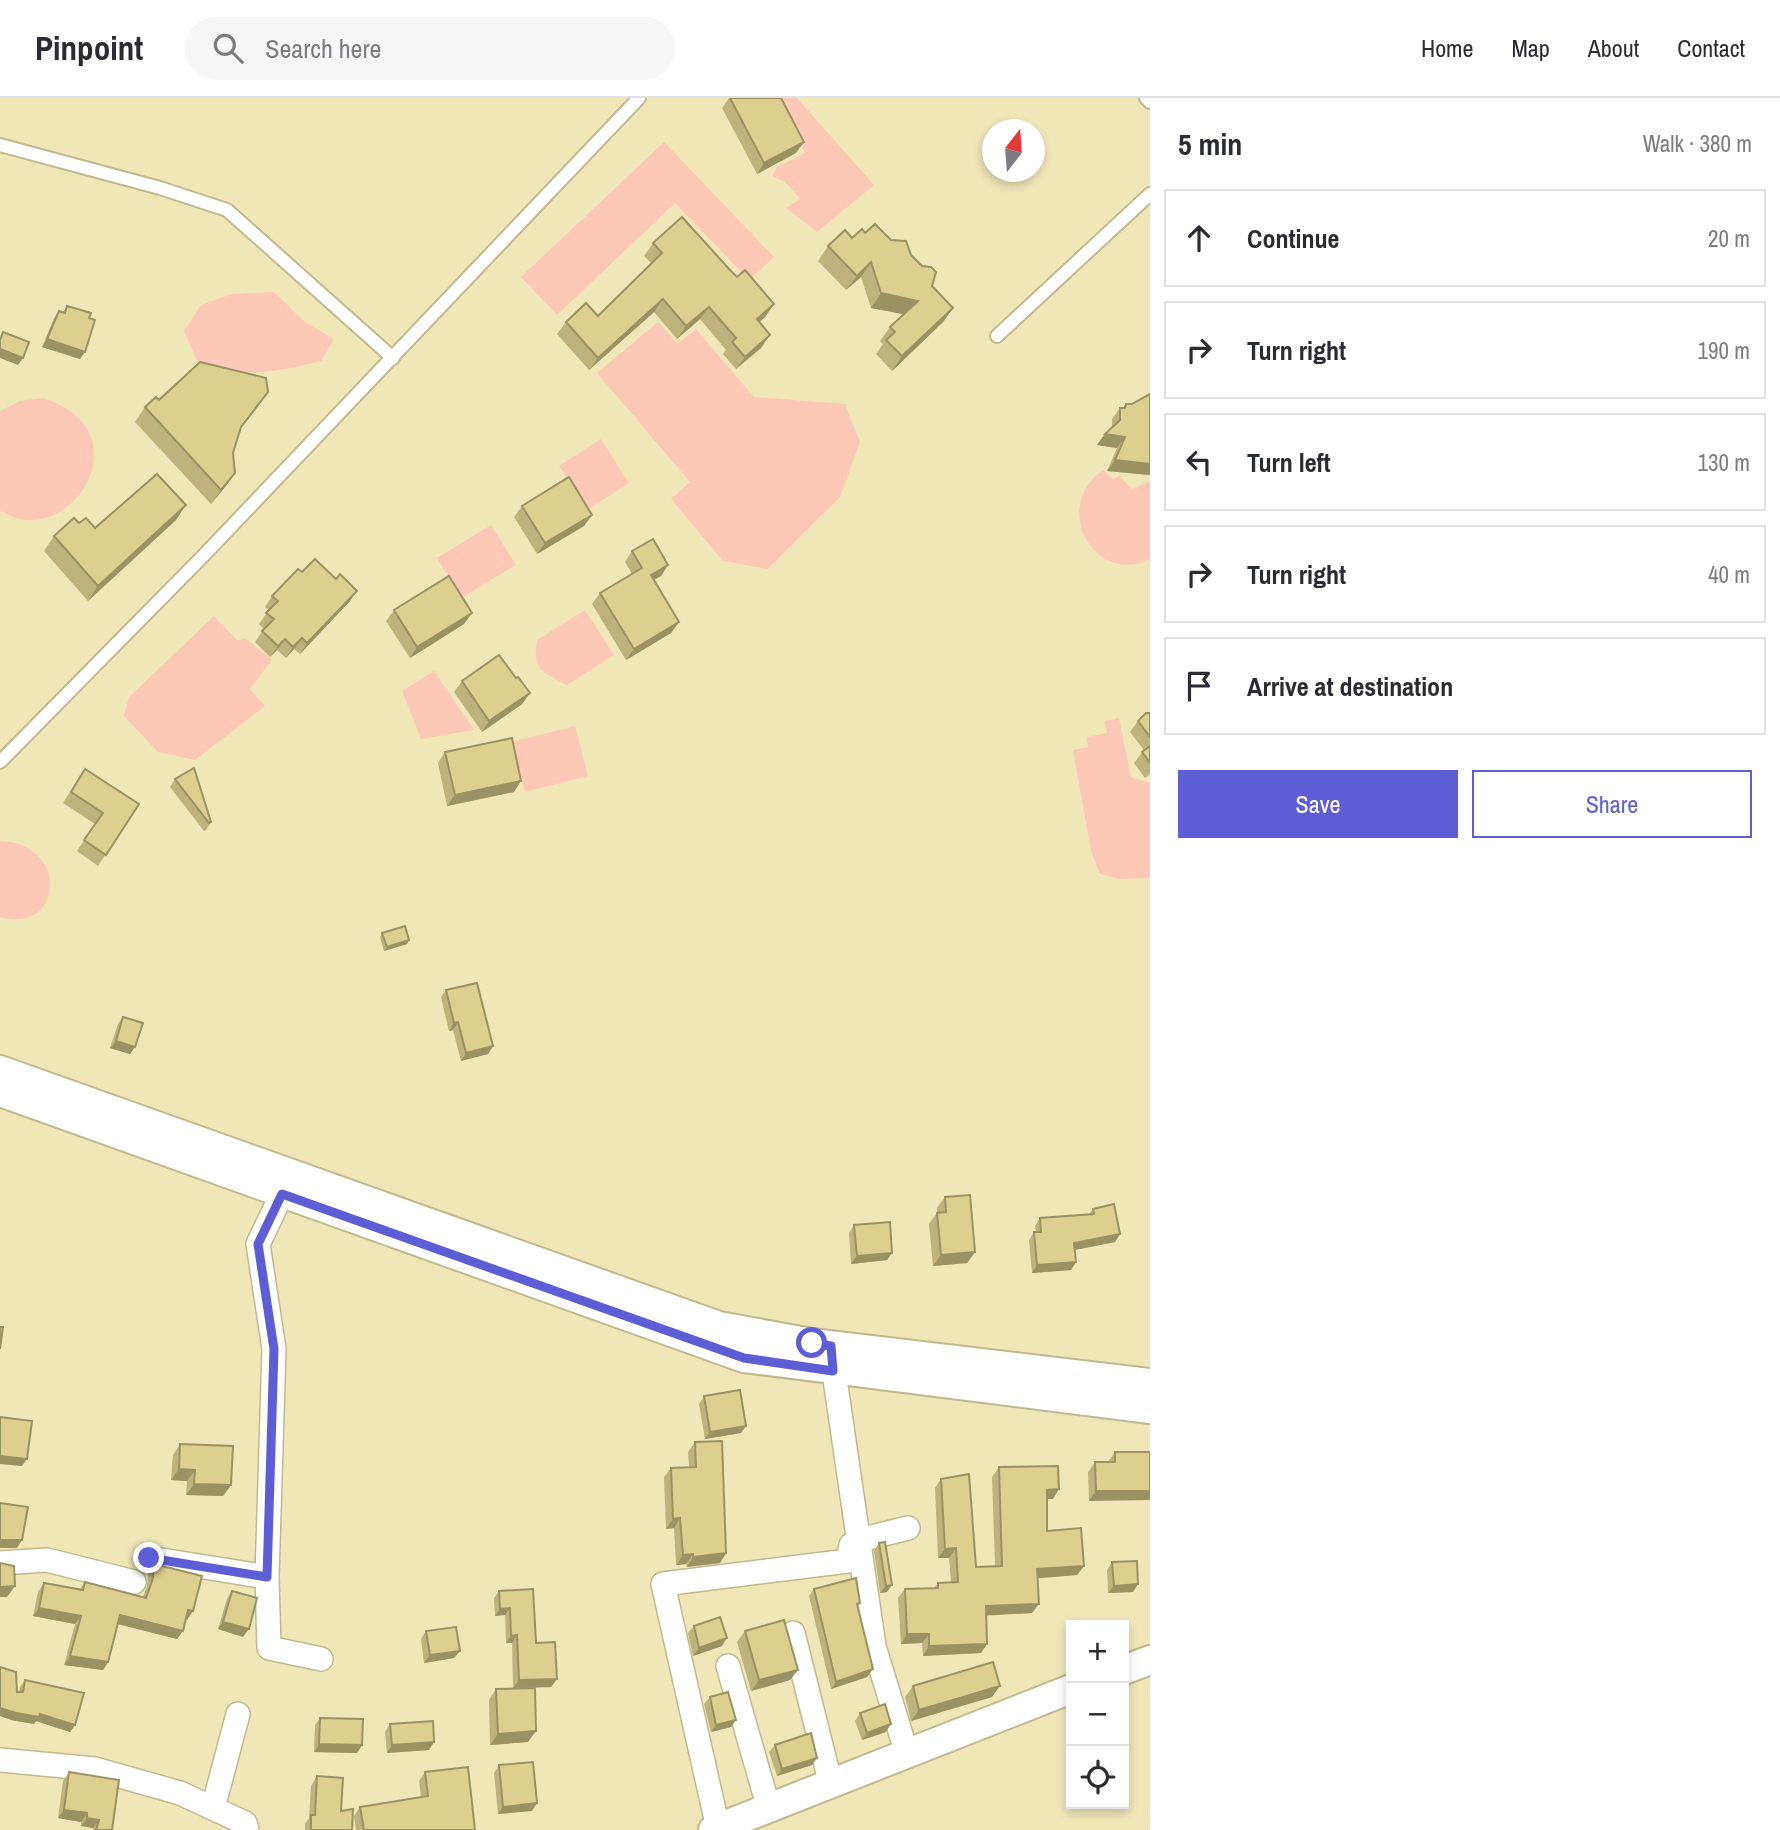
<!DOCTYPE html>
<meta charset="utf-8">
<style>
body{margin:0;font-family:"Archivo Narrow",sans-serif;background:#f7f7f7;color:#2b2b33}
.controls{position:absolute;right:21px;bottom:21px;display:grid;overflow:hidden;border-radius:0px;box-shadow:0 4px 10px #0003}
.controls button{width:63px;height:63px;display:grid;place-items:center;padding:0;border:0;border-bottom:2px solid #e1e1e2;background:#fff;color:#2b2b33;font:35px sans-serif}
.compass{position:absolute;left:982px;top:21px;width:63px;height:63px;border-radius:50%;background:#fff;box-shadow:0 4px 10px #0003;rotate:17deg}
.stop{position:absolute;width:21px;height:21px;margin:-16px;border:5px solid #5d5ed6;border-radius:50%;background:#fff}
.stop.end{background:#5d5ed6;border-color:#fff;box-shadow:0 2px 7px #0008}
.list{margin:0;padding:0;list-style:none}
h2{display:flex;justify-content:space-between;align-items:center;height:91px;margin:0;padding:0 28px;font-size:30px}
h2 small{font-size:23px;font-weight:400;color:#7c7c81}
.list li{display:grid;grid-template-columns:46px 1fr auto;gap:21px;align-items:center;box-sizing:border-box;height:98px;margin:0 14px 14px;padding:0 14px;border:2px solid #e1e1e2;border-radius:0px}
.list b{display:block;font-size:26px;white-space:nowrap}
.list em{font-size:23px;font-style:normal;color:#7c7c81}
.actions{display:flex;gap:14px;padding:21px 28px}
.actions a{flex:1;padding:16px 0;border:2px solid #5d5ed6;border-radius:0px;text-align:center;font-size:24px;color:#5d5ed6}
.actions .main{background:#5d5ed6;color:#fff}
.icon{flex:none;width:38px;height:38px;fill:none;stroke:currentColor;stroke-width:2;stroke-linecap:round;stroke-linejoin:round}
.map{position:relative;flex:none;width:1150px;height:1732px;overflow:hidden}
header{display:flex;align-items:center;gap:42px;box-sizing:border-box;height:98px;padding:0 35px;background:#fff;border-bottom:2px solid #e1e1e2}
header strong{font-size:33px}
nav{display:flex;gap:38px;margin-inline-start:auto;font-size:24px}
.search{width:490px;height:63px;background:#f7f7f7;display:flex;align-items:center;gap:18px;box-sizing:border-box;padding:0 24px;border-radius:38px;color:#7c7c81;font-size:26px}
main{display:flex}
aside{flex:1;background:#fff}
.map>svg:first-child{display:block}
.green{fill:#fec8b7}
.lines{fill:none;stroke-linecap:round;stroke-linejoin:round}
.service-casing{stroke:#c1b98c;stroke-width:16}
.minor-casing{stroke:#c1b98c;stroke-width:26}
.tertiary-casing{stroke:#c1b98c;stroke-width:32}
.service{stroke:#fff;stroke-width:12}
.minor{stroke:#fff;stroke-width:23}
.tertiary{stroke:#fff;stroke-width:28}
.wall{fill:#beb37a}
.shaded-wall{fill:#9b9263}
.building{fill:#ddd08e;stroke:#9b9263;stroke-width:2}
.route{stroke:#5d5ed6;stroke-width:9}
</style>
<header>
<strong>Pinpoint</strong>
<div class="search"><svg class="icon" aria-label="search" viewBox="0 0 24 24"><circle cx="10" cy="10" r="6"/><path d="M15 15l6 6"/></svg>Search here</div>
<nav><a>Home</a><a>Map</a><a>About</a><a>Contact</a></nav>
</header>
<main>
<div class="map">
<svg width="1150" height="1732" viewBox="0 0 1150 1732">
<rect width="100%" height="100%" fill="#f0e7b9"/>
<g class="green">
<path d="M777,0H797L874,87L817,134L786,110L800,101L785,84L772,78L777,69L805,55Z"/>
<path d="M664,44L774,159L749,182L675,105L557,217L521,179Z"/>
<path d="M274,194L305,224L334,241L321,263C272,275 248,279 199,267L184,233L201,207L232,196Z"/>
<path d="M658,224L678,246L696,231L754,299L845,306L860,344L840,399L768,471L723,463L671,401L690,384L597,275Z"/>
<path d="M43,300C151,335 64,458 0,412V313L20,303Z"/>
<path d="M601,341L629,385L587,412L559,368Z"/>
<path d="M1103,372L1113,381L1120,378L1132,391L1150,383V461C1095,489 1050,409 1103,372Z"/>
<path d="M491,427L516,467L461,500L437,460Z"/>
<path d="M585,512L614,557L567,587C542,574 532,572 537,542Z"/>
<path d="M214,518L238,543L245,540L272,562L250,591L265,608L195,662L158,654L124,618L129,599Z"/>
<path d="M434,573L474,632L421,641L402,593Z"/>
<path d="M1119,620L1131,679L1150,685V780L1119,781L1100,776L1091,753L1073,652L1088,649L1087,639L1107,635L1105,623Z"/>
<path d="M575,628L588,678L525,694L512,644Z"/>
<path d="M0,743C70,745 64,837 0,819Z"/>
</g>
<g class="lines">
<g class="service-casing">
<g id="service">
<path d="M1146,0L1150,4"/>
<path d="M0,47L160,90L227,112L393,260"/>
<path d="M997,238L1150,96"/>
<path d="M0,664L206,455L639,0"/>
</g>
</g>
<g class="minor-casing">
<g id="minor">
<path d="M282,1096L258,1146L274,1251L267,1479L269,1550L321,1561"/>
<path d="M831,1254L874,1548L907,1656"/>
<path d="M149,1460L267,1479"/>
<path d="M0,1465L47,1462L134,1484"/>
<path d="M793,1535L831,1687"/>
<path d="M728,1568L769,1711"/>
<path d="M0,1662L95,1671L180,1695L245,1725L247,1732"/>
<path d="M213,1710L238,1616"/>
<path d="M718,1730L663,1486L848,1463L851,1447L859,1442L908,1430"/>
</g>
</g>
<g class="tertiary-casing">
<g id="tertiary">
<path d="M0,972L719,1228L812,1245L1150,1285"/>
<path d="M0,994L744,1260L1150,1311"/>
<path d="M1124,1572L1150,1562"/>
<path d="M713,1732L1071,1591"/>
</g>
</g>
<use href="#service" class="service"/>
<use href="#minor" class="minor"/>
<use href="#tertiary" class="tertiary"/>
</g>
<g class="wall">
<path d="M729,0H781L796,55L757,76L722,10Z"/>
<path d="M865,135L891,142L911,157L932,188L953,210L943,224L892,273L876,256L883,246L880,243L890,229L904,216L871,210L861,179L846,192L818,163L828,148Z"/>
<path d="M653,145L730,172L737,179L774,206L765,219L759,224L761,250L736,271L723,256L726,252L700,221L677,241L654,214L589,272L557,236L566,224L598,218L651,165L644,158Z"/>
<path d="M67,208L89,220L80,261L42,249L54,220L59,213L63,214Z"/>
<path d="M1150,296V377L1107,373L1117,350L1097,347L1105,336L1112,329V321L1120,310H1123L1126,306H1132Z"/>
<path d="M159,302L258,308L240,332L233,355L225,389L211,406L135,324L145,309Z"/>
<path d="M522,408L592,417L584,428L537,456L514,419Z"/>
<path d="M176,422L88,503L44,453L54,438L79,425L95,430Z"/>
<path d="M632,453L668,467L661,478L654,482L679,524L671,535L626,562L592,506L600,495L632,476L625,464Z"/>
<path d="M302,474L350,503L300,556L294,551L286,560L277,552L270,559L255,544L264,531L259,526L269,512L265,509L272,498Z"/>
<path d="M394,512L464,526L410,560L386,523Z"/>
<path d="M462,583L530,595L522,606L482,634L454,594Z"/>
<path d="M1150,615V676L1145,680L1134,665L1144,652L1130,634L1138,623Z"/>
<path d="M445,654L514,694L447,708L438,665Z"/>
<path d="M85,671L139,706L98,768L77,753L95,726L63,705Z"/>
<path d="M175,681L211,724L206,732L204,733L170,689Z"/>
<path d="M382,835L409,842L407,846L384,853L380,839Z"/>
<path d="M446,892L493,948L488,956L461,963L453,932L449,933L441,899Z"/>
<path d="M123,919L135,949L130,956L110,950L118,926Z"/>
<path d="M945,1099L975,1154L967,1165L933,1168L929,1126L937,1115V1110Z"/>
<path d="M1093,1111L1120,1136L1115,1144L1075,1152L1071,1172L1032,1175L1029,1142L1034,1134H1036L1035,1128L1040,1120L1089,1116Z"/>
<path d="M854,1127L892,1155L887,1162L851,1166L849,1135Z"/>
<path d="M704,1298L741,1335L705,1341L699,1306Z"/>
<path d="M695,1344L726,1455L720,1465L687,1469L686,1466L676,1467L674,1430L666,1431L664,1379L671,1370L689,1369L688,1354Z"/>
<path d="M180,1346L231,1387L223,1398L186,1397L187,1383L171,1382L173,1357Z"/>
<path d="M1115,1354H1150L1089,1403L1088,1374L1095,1364H1108Z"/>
<path d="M999,1369L1053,1401H1047V1433L1084,1468L1077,1477L1037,1480L1032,1515L986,1517L987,1546L981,1555L923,1558L922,1545L901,1546L898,1500L905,1491L934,1490L938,1485L951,1484L949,1460H938L935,1390L941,1381L976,1469L995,1468L992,1379Z"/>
<path d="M879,1445L887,1494L880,1495L874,1453Z"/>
<path d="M1112,1464L1133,1494L1108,1495L1107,1472Z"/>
<path d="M154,1466L187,1522L186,1521L177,1541L118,1526L108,1564L103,1572L64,1567L75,1526L33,1518L38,1494L44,1485L80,1491L85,1484L143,1499L147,1488L148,1475Z"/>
<path d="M814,1491L860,1505L858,1509L873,1571L867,1579L831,1591L809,1498Z"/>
<path d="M232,1493L243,1539L218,1531L227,1501Z"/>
<path d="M499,1493L536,1545L557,1581L551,1589L513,1590L512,1545H506L505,1517L495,1518L494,1500Z"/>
<path d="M694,1528L722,1548L693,1558L688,1535Z"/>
<path d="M426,1533L460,1553L454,1560L424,1565L421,1541Z"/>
<path d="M745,1533L790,1582L751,1593L737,1544Z"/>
<path d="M25,1582L75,1627L70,1634L36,1623L34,1626L11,1622L17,1594H19L20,1589Z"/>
<path d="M913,1588L992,1599L911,1623L905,1599Z"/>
<path d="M496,1591L528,1644L490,1647L489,1602Z"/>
<path d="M710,1599L731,1629L711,1634L704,1606Z"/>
<path d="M860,1615L886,1634L862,1642L855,1623Z"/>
<path d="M320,1620L362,1647L357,1655L314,1654L315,1627Z"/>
<path d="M390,1626L429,1652L387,1655L385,1634Z"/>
<path d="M775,1647L812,1667L777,1678L769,1654Z"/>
<path d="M499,1667L532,1713L498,1716L494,1675Z"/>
<path d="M69,1674L112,1732H92L93,1730L81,1728V1724L58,1720L63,1683Z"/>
<path d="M425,1674L475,1732H356L354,1718L360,1709L421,1699L419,1683Z"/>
<path d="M317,1678L341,1713L352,1732H305V1726L309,1720L311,1688Z"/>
</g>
<g class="shaded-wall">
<path d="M804,44L796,55L757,76L764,65Z"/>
<path d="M871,164L861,179L846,192L857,178Z"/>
<path d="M881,195L918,203L908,217L871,210Z"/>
<path d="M663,201L654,214L589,272L598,260Z"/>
<path d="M774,206L765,219L748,234L757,221Z"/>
<path d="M709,209L700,221L677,241L686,228Z"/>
<path d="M953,210L943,224L892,273L902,258Z"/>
<path d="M770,237L761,250L736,271L745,259Z"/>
<path d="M47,241L85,254L80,261L42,249Z"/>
<path d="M0,251L23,260L18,267L0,260Z"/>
<path d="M1105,336L1125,339L1117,350L1097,347Z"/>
<path d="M1115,362L1150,366V377L1107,373Z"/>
<path d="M235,375L225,389L211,406L221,392Z"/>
<path d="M186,407L176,422L88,503L98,488Z"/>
<path d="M592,417L584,428L537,456L545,445Z"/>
<path d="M668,467L661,478L643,488L651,477Z"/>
<path d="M357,493L350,503L300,556L307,545Z"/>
<path d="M472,515L464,526L410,560L417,549Z"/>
<path d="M679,524L671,535L626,562L634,551Z"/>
<path d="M302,540L294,551L286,560L293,549Z"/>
<path d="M285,541L277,552L270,559L278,548Z"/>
<path d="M530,595L522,606L482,634L489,623Z"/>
<path d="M521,683L514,694L447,708L455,697Z"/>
<path d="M409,842L407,846L384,853L387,849Z"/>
<path d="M458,924L453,932L449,933L454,925Z"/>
<path d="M116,943L135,949L130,956L110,950Z"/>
<path d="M493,948L488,956L461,963L466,955Z"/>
<path d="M1120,1136L1115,1144L1069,1153L1074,1145Z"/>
<path d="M975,1154L967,1165L933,1168L941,1157Z"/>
<path d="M892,1155L887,1162L851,1166L857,1158Z"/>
<path d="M1076,1164L1071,1172L1032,1175L1037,1167Z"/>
<path d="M746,1328L741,1335L705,1341L710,1334Z"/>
<path d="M0,1358L27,1361L22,1368L0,1366Z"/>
<path d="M179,1371L195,1372L187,1383L171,1382Z"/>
<path d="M194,1386L231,1387L223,1398L186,1397Z"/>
<path d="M1059,1391L1053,1401H1040L1047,1392Z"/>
<path d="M1096,1393H1150V1402L1089,1403Z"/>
<path d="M680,1420L674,1430L666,1431L673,1421Z"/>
<path d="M0,1442H22L17,1450H0Z"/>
<path d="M956,1450L949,1460H938L945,1451Z"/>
<path d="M726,1455L720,1465L687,1469L693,1459Z"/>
<path d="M693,1456L686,1466L676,1467L683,1457Z"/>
<path d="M1084,1468L1077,1477L1030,1481L1037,1471Z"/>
<path d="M1138,1486L1133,1494L1108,1495L1114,1488Z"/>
<path d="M892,1487L887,1494L880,1495L886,1488Z"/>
<path d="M15,1488L7,1499H0V1489Z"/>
<path d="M1039,1506L1032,1515L979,1518L986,1508Z"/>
<path d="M39,1510L81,1518L75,1526L33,1518Z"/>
<path d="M510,1510L505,1517L495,1518L500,1511Z"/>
<path d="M188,1512L193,1513L187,1522L183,1521Z"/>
<path d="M120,1517L183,1533L177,1541L114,1525Z"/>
<path d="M223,1524L249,1531L243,1539L218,1531Z"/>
<path d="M907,1536H929L922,1545L901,1546Z"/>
<path d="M517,1537L512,1545H506L511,1538Z"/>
<path d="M727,1540L722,1548L693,1558L699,1550Z"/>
<path d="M987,1546L981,1555L923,1558L929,1548Z"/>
<path d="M460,1553L454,1560L424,1565L430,1557Z"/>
<path d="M70,1558L108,1564L103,1572L64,1567Z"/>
<path d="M873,1571L867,1579L831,1591L836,1584Z"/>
<path d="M798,1572L790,1582L751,1593L759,1582Z"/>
<path d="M557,1581L551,1589L513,1590L519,1582Z"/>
<path d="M1000,1588L992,1599L911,1623L919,1612Z"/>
<path d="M0,1610L40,1616L75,1627L70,1634L36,1623L34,1626L11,1622L0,1618Z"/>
<path d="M736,1622L731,1629L711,1634L716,1627Z"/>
<path d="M891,1626L886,1634L862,1642L867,1635Z"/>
<path d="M536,1633L528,1644L490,1647L498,1636Z"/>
<path d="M434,1644L429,1652L387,1655L392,1647Z"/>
<path d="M319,1646L362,1647L357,1655L314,1654Z"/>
<path d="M817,1660L812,1667L777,1678L782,1671Z"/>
<path d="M537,1705L532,1713L498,1716L503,1709Z"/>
<path d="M64,1712L87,1715L81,1724L58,1720Z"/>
<path d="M87,1720L99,1722L93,1730L81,1728Z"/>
</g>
<g class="building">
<path d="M730,0H781L804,44L764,65Z"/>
<path d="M682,119L730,172L737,179L745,172L774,206L757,221L770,237L745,259L732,244L736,240L709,209L686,228L663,201L598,260L566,224L586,205L598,218L662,155L653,145Z"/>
<path d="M875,126L891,142L906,143L911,157L922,168L931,169L936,174L932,188L953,210L902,258L886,242L895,234L890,229L918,203L881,195L871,164L857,178L828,148L845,132L852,140L862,131L865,135Z"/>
<path d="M67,208L91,215L89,220L95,222L85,254L47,241L59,213L65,215Z"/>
<path d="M3,234L29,244L23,260L0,251V242Z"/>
<path d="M200,264L266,280L268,294L241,329L233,355L235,375L221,392L145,309L156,299L159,302Z"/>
<path d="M1150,296V366L1115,362L1125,339L1105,336L1120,322V310H1125L1126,306H1132Z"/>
<path d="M157,376L186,407L98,488L54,438L74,420L79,425L86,420L95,430Z"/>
<path d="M569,379L592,417L545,445L522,408Z"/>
<path d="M653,441L668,467L651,477L679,524L634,551L600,495L642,470L632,453Z"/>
<path d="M315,461L336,481L340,476L357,493L307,545L302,540L293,549L285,541L278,548L262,533L274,521L266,515L278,503L272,498L298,471L302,474Z"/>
<path d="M449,478L472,515L417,549L394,512Z"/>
<path d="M499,557L516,580L518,579L530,595L489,623L462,583Z"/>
<path d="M1146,615H1150V639L1138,623Z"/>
<path d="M512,640L521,683L455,697L445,654Z"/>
<path d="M1150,648V665L1142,654Z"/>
<path d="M194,670L211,724L209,725L175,681Z"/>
<path d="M85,671L139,706L106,757L84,742L103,715L71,694Z"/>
<path d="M405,828L409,842L387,849L382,835Z"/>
<path d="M477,885L493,948L466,955L458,924L454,925L446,892Z"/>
<path d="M123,919L143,925L135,949L116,943Z"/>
<path d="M970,1097L975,1154L941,1157L937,1115L946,1114L945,1099Z"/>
<path d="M1114,1106L1120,1136L1074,1145L1076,1164L1037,1167L1034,1134H1041L1040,1120L1094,1116L1093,1111Z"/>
<path d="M890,1124L892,1155L857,1158L854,1127Z"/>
<path d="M0,1229H3L0,1251Z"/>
<path d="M740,1292L746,1328L710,1334L704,1298Z"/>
<path d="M0,1319L32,1323L27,1361L0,1358Z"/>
<path d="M722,1343L726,1455L693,1459V1456L683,1457L680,1420L673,1421L671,1370L696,1369L695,1344Z"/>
<path d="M180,1346L233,1348L231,1387L194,1386L195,1372L179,1371Z"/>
<path d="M1115,1354H1150V1393H1096L1095,1364H1115Z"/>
<path d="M1058,1368L1059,1391L1047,1392V1433L1081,1430L1084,1468L1037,1471L1039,1506L986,1508L987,1546L929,1548V1536H907L905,1491L938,1490V1485L958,1484L956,1450L945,1451L941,1381L969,1376L976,1469L1002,1468L999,1369Z"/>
<path d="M0,1405L28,1409L22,1442H0Z"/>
<path d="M885,1444L892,1487L886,1488L879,1445Z"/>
<path d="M1137,1463L1138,1486L1114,1488L1112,1464Z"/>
<path d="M0,1465L14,1468L15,1488L0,1489Z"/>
<path d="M154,1466L202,1478L193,1513L188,1512L183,1533L120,1517L108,1564L70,1558L81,1518L39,1510L44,1485L83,1492L85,1484L146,1500L153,1480Z"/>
<path d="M856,1480L860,1505L857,1506L873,1571L836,1584L814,1491Z"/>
<path d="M533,1491L536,1545L555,1544L557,1581L519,1582L517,1537L511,1538L510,1510L500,1511L499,1493Z"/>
<path d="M232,1493L257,1500L249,1531L223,1524Z"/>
<path d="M720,1519L727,1540L699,1550L694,1528Z"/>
<path d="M784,1522L798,1572L759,1582L745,1533Z"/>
<path d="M456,1529L460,1553L430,1557L426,1533Z"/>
<path d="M993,1564L1000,1588L919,1612L913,1588Z"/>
<path d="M0,1569L16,1574L17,1594H23L25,1582L84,1595L75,1627L40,1616L39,1619L16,1615L0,1610Z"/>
<path d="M535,1590L536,1633L498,1636L496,1591Z"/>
<path d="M728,1594L736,1622L716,1627L710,1599Z"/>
<path d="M885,1606L891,1626L867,1635L860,1615Z"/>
<path d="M320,1620L363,1621L362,1647L319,1646Z"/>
<path d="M433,1623L434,1644L392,1647L390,1626Z"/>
<path d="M811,1635L817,1660L782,1671L775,1647Z"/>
<path d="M533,1664L537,1705L503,1709L499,1667Z"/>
<path d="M468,1669L475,1732H364L360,1709L428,1698L425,1674Z"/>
<path d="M69,1674L119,1682L112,1732H96L99,1722L87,1720V1715L64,1712Z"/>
<path d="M317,1678L343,1680L341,1713L353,1711L352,1732H311V1717H315Z"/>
</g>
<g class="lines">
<path class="route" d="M149,1460L267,1479L274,1251L258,1146L282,1096L744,1260L833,1273L831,1248L812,1245"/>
</g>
</svg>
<div class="controls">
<button>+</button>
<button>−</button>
<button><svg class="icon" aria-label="locate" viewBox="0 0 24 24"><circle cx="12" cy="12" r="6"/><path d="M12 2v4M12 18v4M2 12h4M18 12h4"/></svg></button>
</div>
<svg class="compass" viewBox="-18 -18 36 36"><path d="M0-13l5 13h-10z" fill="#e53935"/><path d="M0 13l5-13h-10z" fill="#7c7c81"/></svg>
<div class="stop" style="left:812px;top:1245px"></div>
<div class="stop end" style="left:149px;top:1460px"></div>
</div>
<aside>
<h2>5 min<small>Walk · 380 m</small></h2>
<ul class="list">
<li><svg class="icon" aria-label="ahead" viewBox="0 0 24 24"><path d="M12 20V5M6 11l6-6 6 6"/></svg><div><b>Continue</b></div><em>20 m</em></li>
<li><svg class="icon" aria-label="right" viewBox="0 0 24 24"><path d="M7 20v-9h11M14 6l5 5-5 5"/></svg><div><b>Turn right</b></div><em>190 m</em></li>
<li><svg class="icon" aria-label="left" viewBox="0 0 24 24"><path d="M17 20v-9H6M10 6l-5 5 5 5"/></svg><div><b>Turn left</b></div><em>130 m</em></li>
<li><svg class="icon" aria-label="right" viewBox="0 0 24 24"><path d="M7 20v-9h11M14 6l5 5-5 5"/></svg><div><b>Turn right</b></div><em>40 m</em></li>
<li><svg class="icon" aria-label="arrive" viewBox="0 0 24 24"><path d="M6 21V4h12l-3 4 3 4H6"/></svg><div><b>Arrive at destination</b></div></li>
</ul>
<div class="actions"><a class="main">Save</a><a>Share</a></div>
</aside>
</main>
